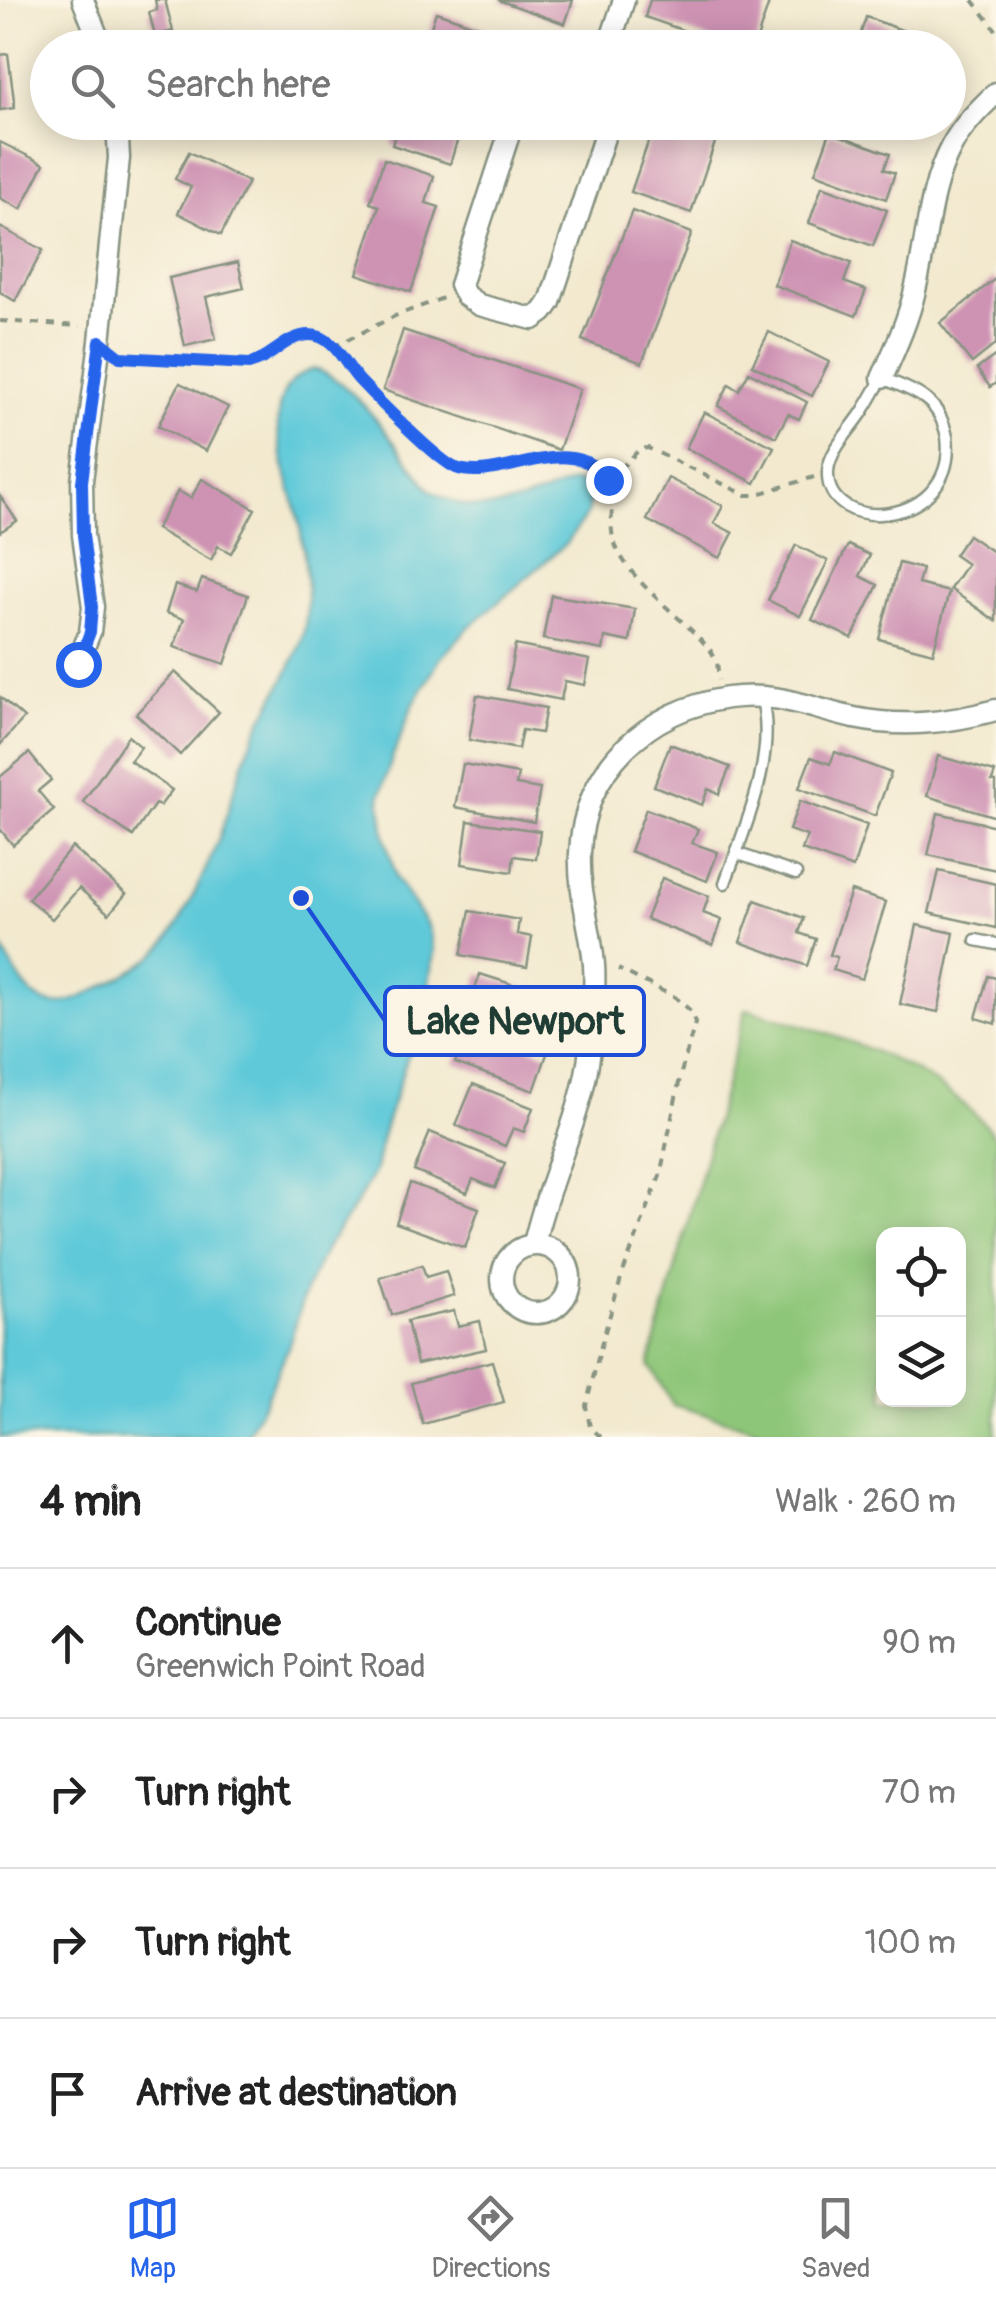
<!DOCTYPE html>
<meta charset="utf-8">
<style>
body{margin:0;font-family:Pangolin,sans-serif;background:#f6f6f6;color:#222}
.controls{position:absolute;right:30px;bottom:30px;display:grid;overflow:hidden;border-radius:20px;box-shadow:0 5px 25px #0003}
.controls button{width:90px;height:90px;display:grid;place-items:center;padding:0;border:0;border-bottom:2px solid #e0e0e0;background:#fff;color:#222;font:50px sans-serif}
.stop{position:absolute;width:30px;height:30px;margin:-22px;border:8px solid #2563eb;border-radius:50%;background:#fff}
.stop.end{background:#2563eb;border-color:#fff;box-shadow:0 2px 10px #0008}
.list{margin:0;padding:0;list-style:none}
h2{display:flex;justify-content:space-between;align-items:center;height:130px;margin:0;padding:0 40px;font-size:42px}
h2 small{font-size:32px;font-weight:400;color:#767676}
.list li{display:grid;grid-template-columns:65px 1fr auto;gap:30px;align-items:center;box-sizing:border-box;height:150px;padding:0 40px;border-top:2px solid #e0e0e0}
.list b{display:block;font-size:38px;white-space:nowrap}
.list p{margin:0;font-size:32px;white-space:nowrap;color:#767676}
.list em{font-size:32px;font-style:normal;color:#767676}
.icon{flex:none;width:55px;height:55px;fill:none;stroke:currentColor;stroke-width:2;stroke-linecap:round;stroke-linejoin:round}
.map{position:relative;flex:none;width:996px;height:1437px;overflow:hidden}
.search{position:absolute;background:#fff;box-shadow:0 5px 25px #0003;left:30px;right:30px;top:30px;height:110px;display:flex;align-items:center;gap:25px;box-sizing:border-box;padding:0 35px;border-radius:55px;color:#767676;font-size:38px}
.sheet{height:730px;background:#fff}
nav{display:flex;justify-content:space-around;align-items:center;box-sizing:border-box;height:140px;border-top:2px solid #e0e0e0;background:#fff;font-size:28px;color:#767676}
nav a{display:grid;justify-items:center;gap:5px}
nav .on{color:#2563eb}
.map>svg:first-child{display:block}
.green{fill:#8ec679;stroke:#568256;stroke-width:2.5;fill-rule:evenodd}
.water{fill:#5ec9d9;stroke:#3e8386;stroke-width:2.5}
.building{fill:#ce92b3}
.lines{fill:none;stroke-linecap:round;stroke-linejoin:round}
.lane-casing{stroke:#889382;stroke-width:15}
.street-casing{stroke:#889382;stroke-width:25}
.path{stroke:#889382;stroke-width:4;stroke-dasharray:8 8;stroke-linecap:butt}
.lane{stroke:#fff;stroke-width:10}
.street{stroke:#fff;stroke-width:20}
.route{stroke:#2563eb;stroke-width:12}
.leader{fill:none;stroke:#1d4ed8;stroke-width:4}
.callout-dot{fill:#1d4ed8;stroke:#fcf5e5;stroke-width:4}
.callout{fill:#fcf5e5;stroke:#1d4ed8;stroke-width:4}
.callout-label{font-size:38px;text-anchor:middle;font-weight:bold;fill:#1f3d34}
</style>
<div class="map">
<svg width="996" height="1437" viewBox="0 0 996 1437">
<rect width="100%" height="100%" fill="#fcf5e5"/>
<filter id="ink" filterUnits="userSpaceOnUse"><feTurbulence type="fractalNoise" baseFrequency=".01" numOctaves="2"/><feDisplacementMap in="SourceGraphic" scale="20" xChannelSelector="R" yChannelSelector="G"/><feConvolveMatrix kernelMatrix="1 2 1 2 8 2 1 2 1" color-interpolation-filters="sRGB"/></filter>
<filter id="wash" filterUnits="userSpaceOnUse"><feTurbulence type="fractalNoise" baseFrequency=".0048" numOctaves="4" result="noise"/><feDisplacementMap in="SourceGraphic" scale="40" xChannelSelector="R" yChannelSelector="G"/><feGaussianBlur stdDeviation="2.25" result="paint"/><feColorMatrix in="noise" values="0 0 0 0 0 0 0 0 0 0 0 0 0 0 0 0 0 1.4 0 .05"/><feComposite in="paint" operator="in"/></filter>
<g filter="url(#wash)">
<rect width="100%" height="100%" fill="#f2e9cf"/>
<path class="green" d="M746,1009C831,1033 941,1064 996,1138V1437H784L673,1405L649,1365ZM884,1234H958V1400H884Z"/>
<path class="water" d="M313,369C353,377 403,456 429,489C481,524 521,501 573,482L584,484L591,495L587,514L566,544L469,627L440,659L413,705L393,755L380,797L385,836L396,878L429,928L434,952L426,1000L382,1136L375,1170L358,1201L326,1248L306,1289L288,1348L265,1401L245,1437H0V945C28,993 37,1022 96,990C118,978 143,967 160,949C172,937 181,919 189,904C200,882 211,859 220,835C229,809 236,781 246,755C261,715 288,680 302,639C312,607 305,551 298,518C289,473 250,391 313,369Z"/>
<g id="blocks">
<g class="building">
<path d="M155,0H165L173,31L155,36L149,12L157,10Z"/>
<path d="M498,0H573L565,24Z"/>
<path d="M650,0H770L754,48H734L645,17Z"/>
<path d="M436,12L493,31L488,48H424Z"/>
<path d="M866,17L924,38L921,48H856Z"/>
<path d="M8,54L15,108L0,110V55Z"/>
<path d="M399,122H463L450,164L392,145Z"/>
<path d="M655,122H722L691,213L631,192Z"/>
<path d="M862,122H904L900,136Z"/>
<path d="M830,132L890,154L884,169L895,173L886,199L815,173Z"/>
<path d="M0,142L44,164L21,209L0,198Z"/>
<path d="M189,152L248,182L221,235L178,213L191,187L175,179Z"/>
<path d="M384,159L434,176L426,203L439,207L411,292L357,274L379,206L370,203Z"/>
<path d="M822,186L887,210L873,246L809,223Z"/>
<path d="M632,211L692,233L642,363L582,340Z"/>
<path d="M0,227L43,250L15,301L0,292Z"/>
<path d="M790,240L851,263L844,282L866,290L856,316L774,285Z"/>
<path d="M238,262L244,288L206,297L216,339L185,346L169,278Z"/>
<path d="M996,278V344L972,363L940,323Z"/>
<path d="M403,330L580,389L559,450L383,390Z"/>
<path d="M769,332L829,362L812,396L752,365Z"/>
<path d="M996,355V383L990,387L977,369Z"/>
<path d="M749,372L807,402L799,419L788,414L776,437L718,406L729,384L739,390Z"/>
<path d="M180,383L228,407L206,451L158,426Z"/>
<path d="M704,412L774,447L755,483L686,448Z"/>
<path d="M668,478L723,506L714,523L733,533L720,558L647,520Z"/>
<path d="M202,479L255,509L231,553L218,546L211,560L156,529L178,491L191,498Z"/>
<path d="M0,496L17,521L0,532Z"/>
<path d="M968,535L996,554V621L950,589L967,564L954,555Z"/>
<path d="M796,545L828,561L800,616L768,600Z"/>
<path d="M848,545L870,555L860,576L878,585L852,638L812,620Z"/>
<path d="M899,563L922,569L918,584L949,592L933,653L879,639Z"/>
<path d="M202,579L248,595L225,664L174,647L184,619L166,613L175,585L197,592Z"/>
<path d="M551,595L635,609L630,642L605,637L603,650L543,639Z"/>
<path d="M515,645L590,660L585,685L565,681L561,700L507,689Z"/>
<path d="M175,672L219,712L180,755L136,714Z"/>
<path d="M477,695L546,708L541,733L522,730L518,749L469,740Z"/>
<path d="M0,697L24,718L0,745Z"/>
<path d="M128,736L141,747L130,761L172,790L160,806L155,804L133,836L83,802Z"/>
<path d="M670,744L730,767L719,794L708,789L702,805L654,786Z"/>
<path d="M835,752L891,773L875,816L799,788L811,757L830,764Z"/>
<path d="M29,753L51,780L38,791L54,810L13,845L0,829V777Z"/>
<path d="M938,756L995,772L992,781L996,782V817L927,796Z"/>
<path d="M463,764L518,774L516,785L540,789L534,822L455,807Z"/>
<path d="M800,801L867,825L853,868L802,850L807,836L789,830Z"/>
<path d="M646,809L698,829L692,843L718,852L707,881L630,851Z"/>
<path d="M938,813L996,826V870L928,855Z"/>
<path d="M468,821L540,831L536,859L514,856L512,872L462,864Z"/>
<path d="M72,847L126,894L109,914L79,888L52,919L28,899Z"/>
<path d="M939,871L996,884V928L929,913Z"/>
<path d="M662,878L709,896L703,913L722,920L713,945L646,919Z"/>
<path d="M851,891L886,902L862,979L833,970L837,957L830,955Z"/>
<path d="M755,900L804,918L799,933L816,939L807,966L740,942Z"/>
<path d="M470,911L519,920L517,934L532,937L527,967L461,955Z"/>
<path d="M917,925L954,933L938,1012L900,1004Z"/>
<path d="M480,974L536,992L533,1001L556,1009L547,1040L466,1013Z"/>
<path d="M988,976L996,978V1024L976,1018Z"/>
<path d="M469,1026L547,1054L534,1091L455,1063Z"/>
<path d="M473,1084L533,1108L524,1132L513,1128L505,1146L456,1125Z"/>
<path d="M430,1132L505,1163L495,1188L473,1179L467,1193L414,1171Z"/>
<path d="M410,1183L479,1208L465,1248L396,1223Z"/>
<path d="M422,1265L426,1277L446,1271L454,1296L392,1315L380,1278Z"/>
<path d="M454,1311L458,1326L480,1321L486,1349L417,1364L407,1321Z"/>
<path d="M492,1361L504,1402L423,1424L411,1383Z"/>
</g>
</g>
</g>
<g filter="url(#ink)">
<use href="#blocks" fill-opacity="0" stroke="#889382" stroke-width="2.5"/>
<g class="lines">
<g class="lane-casing">
<g id="lane">
<path d="M882,378C896,384 912,389 924,398C937,407 944,422 947,437C959,527 824,538 828,471C830,449 852,429 863,411C870,400 876,389 882,378Z"/>
<path d="M736,853L796,874"/>
<path d="M725,883C745,827 778,755 761,696"/>
<path d="M976,940L996,944"/>
</g>
</g>
<g class="street-casing">
<g id="street">
<path d="M83,0L102,48"/>
<path d="M608,48L624,0"/>
<path d="M513,122L460,285L466,296L479,305L533,319L543,312L550,302L609,122"/>
<path d="M882,378C895,349 908,321 915,290C927,244 928,190 951,147C962,126 979,109 996,93"/>
<path d="M77,664L90,632L93,607L83,535L82,481L100,341L119,158L117,122"/>
<path d="M534,1244C548,1178 583,1117 590,1048C592,1021 596,993 594,965C591,928 578,891 580,853C583,768 648,710 728,698C779,691 808,708 854,718C903,728 948,723 996,710"/>
<circle cx="536" cy="1279" r="34"/>
</g>
</g>
<g class="path">
<path d="M973,0L996,30"/>
<path d="M0,321L80,326"/>
<path d="M333,347L395,316L443,298"/>
<path d="M119,356L249,364C271,359 286,335 310,335C316,335 319,336 324,339C339,348 347,366 358,379C380,404 406,426 430,447C437,454 445,463 454,467C493,484 565,435 601,471C622,493 605,519 615,544C630,583 684,618 711,651L717,662L719,680"/>
<path d="M609,480L640,449L648,448L746,495H755L814,477"/>
<path d="M601,1437L590,1427L586,1406L603,1338L622,1275L660,1176L681,1073L695,1023L691,1011L675,997L618,969"/>
</g>
<use href="#lane" class="lane"/>
<use href="#street" class="street"/>
</g>
</g>
<g class="lines" filter="url(#ink)">
<path class="route" d="M78,664L90,632L92,607L83,535L82,482L100,341L120,357L249,364C271,359 286,335 310,335C334,335 345,365 359,380C375,397 438,461 456,468C501,484 570,428 608,480"/>
</g>
<path class="leader" d="M301 898L385 1021"/>
<circle class="callout-dot" cx="301" cy="898" r="10"/>
<rect class="callout" x="385" y="987" width="259" height="68" rx="10"/>
<g class="callout-label">
<text x="515" y="1034">Lake Newport</text>
</g>
</svg>
<div class="controls">
<button><svg class="icon" aria-label="locate" viewBox="0 0 24 24"><circle cx="12" cy="12" r="6"/><path d="M12 2v4M12 18v4M2 12h4M18 12h4"/></svg></button>
<button><svg class="icon" aria-label="layers" viewBox="0 0 24 24"><path d="M12 4l9 5-9 5-9-5zM3 14l9 5 9-5"/></svg></button>
</div>
<div class="stop" style="left:78px;top:664px"></div>
<div class="stop end" style="left:608px;top:480px"></div>
<div class="search"><svg class="icon" aria-label="search" viewBox="0 0 24 24"><circle cx="10" cy="10" r="6"/><path d="M15 15l6 6"/></svg>Search here</div>
</div>
<section class="sheet">
<h2>4 min<small>Walk · 260 m</small></h2>
<ul class="list">
<li><svg class="icon" aria-label="ahead" viewBox="0 0 24 24"><path d="M12 20V5M6 11l6-6 6 6"/></svg><div><b>Continue</b><p>Greenwich Point Road</p></div><em>90 m</em></li>
<li><svg class="icon" aria-label="right" viewBox="0 0 24 24"><path d="M7 20v-9h11M14 6l5 5-5 5"/></svg><div><b>Turn right</b></div><em>70 m</em></li>
<li><svg class="icon" aria-label="right" viewBox="0 0 24 24"><path d="M7 20v-9h11M14 6l5 5-5 5"/></svg><div><b>Turn right</b></div><em>100 m</em></li>
<li><svg class="icon" aria-label="arrive" viewBox="0 0 24 24"><path d="M6 21V4h12l-3 4 3 4H6"/></svg><div><b>Arrive at destination</b></div></li>
</ul>
</section>
<nav>
<a class="on"><svg class="icon" aria-label="map" viewBox="0 0 24 24"><path d="M3 6l6-2 6 2 6-2v14l-6 2-6-2-6 2zM9 4v14M15 6v14"/></svg>Map</a>
<a><svg class="icon" aria-label="directions" viewBox="0 0 24 24"><path d="M12 3l9 9-9 9-9-9zM9 14v-3h6M13 9l2 2-2 2"/></svg>Directions</a>
<a><svg class="icon" aria-label="saved" viewBox="0 0 24 24"><path d="M7 4h10v16l-5-4-5 4z"/></svg>Saved</a>
</nav>
